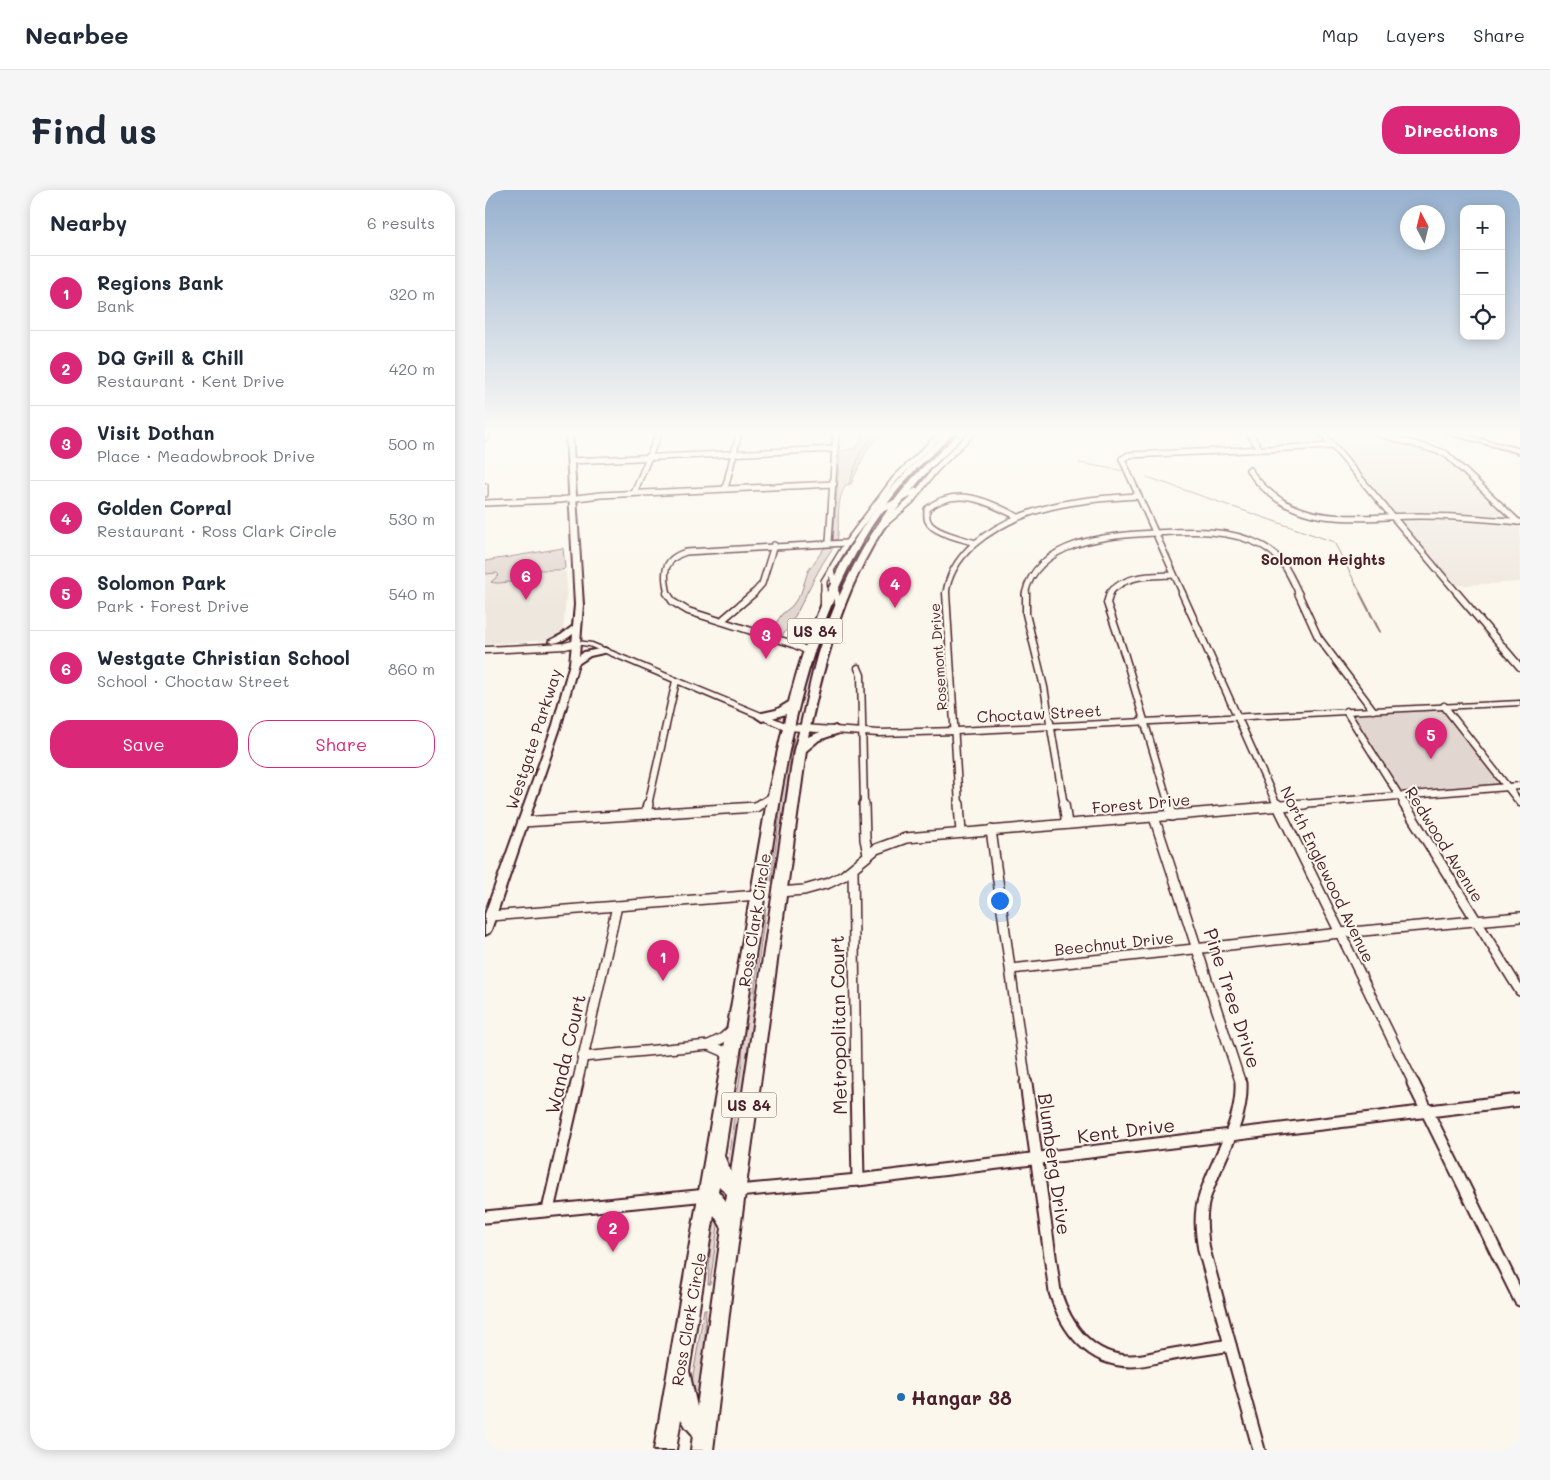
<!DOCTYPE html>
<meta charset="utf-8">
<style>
body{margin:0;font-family:Mali,sans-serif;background:#f6f6f7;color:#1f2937}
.controls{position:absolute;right:15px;top:15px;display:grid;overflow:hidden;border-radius:10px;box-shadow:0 2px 12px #0003}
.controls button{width:45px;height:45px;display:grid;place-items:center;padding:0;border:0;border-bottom:1px solid #e0e1e3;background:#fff;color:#1f2937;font:25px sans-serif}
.compass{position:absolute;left:915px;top:15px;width:45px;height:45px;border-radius:50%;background:#fff;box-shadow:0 2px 12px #0003;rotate:353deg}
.you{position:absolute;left:514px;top:710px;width:18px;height:18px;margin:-12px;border:4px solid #fff;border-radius:50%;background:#1a73e8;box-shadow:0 0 0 8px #1a73e833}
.badge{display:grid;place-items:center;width:32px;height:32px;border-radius:50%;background:#db2777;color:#fff;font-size:16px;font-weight:700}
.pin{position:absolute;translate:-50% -41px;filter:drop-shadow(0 1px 2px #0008)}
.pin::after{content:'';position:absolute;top:26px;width:18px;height:15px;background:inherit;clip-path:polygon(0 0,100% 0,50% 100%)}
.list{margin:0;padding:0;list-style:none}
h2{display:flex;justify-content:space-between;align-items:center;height:65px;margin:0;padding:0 20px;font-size:21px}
h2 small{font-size:16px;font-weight:400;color:#747a83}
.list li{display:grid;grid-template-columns:32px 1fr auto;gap:15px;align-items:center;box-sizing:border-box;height:75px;padding:0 20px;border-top:1px solid #e0e1e3}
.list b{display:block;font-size:19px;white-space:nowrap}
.list p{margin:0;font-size:16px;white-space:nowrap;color:#747a83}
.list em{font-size:16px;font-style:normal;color:#747a83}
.actions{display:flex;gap:10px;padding:15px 20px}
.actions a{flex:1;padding:11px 0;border:1px solid #db2777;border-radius:20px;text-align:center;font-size:18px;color:#db2777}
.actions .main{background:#db2777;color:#fff}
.icon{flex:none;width:28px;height:28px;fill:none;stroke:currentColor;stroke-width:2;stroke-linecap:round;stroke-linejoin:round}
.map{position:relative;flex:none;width:1035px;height:1260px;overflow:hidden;border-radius:20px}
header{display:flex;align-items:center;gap:30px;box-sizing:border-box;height:70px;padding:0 25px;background:#fff;border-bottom:1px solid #e0e1e3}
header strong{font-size:24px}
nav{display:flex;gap:28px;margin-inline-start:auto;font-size:18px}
.intro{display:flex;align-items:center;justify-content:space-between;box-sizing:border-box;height:120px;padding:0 30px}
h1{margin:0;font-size:35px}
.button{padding:12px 22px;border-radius:20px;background:#db2777;color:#fff;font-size:18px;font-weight:700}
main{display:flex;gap:30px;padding:0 30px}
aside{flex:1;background:#fff;border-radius:20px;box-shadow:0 2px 12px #0003}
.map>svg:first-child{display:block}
.built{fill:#eee7de}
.green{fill:#e2d7d0;stroke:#967b7e}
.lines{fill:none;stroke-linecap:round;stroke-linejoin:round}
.stream-far1{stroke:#907477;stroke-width:1}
.stream{stroke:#907477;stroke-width:2}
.minor-far3-casing{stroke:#4a1f2b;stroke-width:8}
.minor-far2-casing{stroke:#4a1f2b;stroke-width:9}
.minor-far1-casing{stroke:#4a1f2b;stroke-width:12}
.minor-casing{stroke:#4a1f2b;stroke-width:15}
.tertiary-casing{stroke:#4a1f2b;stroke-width:3}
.secondary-casing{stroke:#4a1f2b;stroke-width:4}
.primary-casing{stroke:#4a1f2b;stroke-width:4}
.trunk-casing{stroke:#4a1f2b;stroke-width:4}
.minor-far3{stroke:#fbf7ec;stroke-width:5}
.minor-far2{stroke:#fbf7ec;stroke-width:6}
.minor-far1{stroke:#fbf7ec;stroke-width:9}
.minor{stroke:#fbf7ec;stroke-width:11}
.tertiary{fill:#fbf7ec;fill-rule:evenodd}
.secondary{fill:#fbf7ec;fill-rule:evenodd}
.primary{fill:#fbf7ec;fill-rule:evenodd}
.trunk{fill:#fbf7ec;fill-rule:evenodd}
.poi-dot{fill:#1f6fb2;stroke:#fbf7ec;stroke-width:2}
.labels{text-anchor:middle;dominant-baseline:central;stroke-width:4;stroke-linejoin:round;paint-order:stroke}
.far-street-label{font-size:14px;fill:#4a1f2b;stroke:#fbf7ec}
.far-neighbourhood-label{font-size:15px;font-weight:bold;fill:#4a1f2b;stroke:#fbf7ec}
.shield{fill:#fbf7ec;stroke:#7f6065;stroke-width:1}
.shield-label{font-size:15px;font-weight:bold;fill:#4a1f2b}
.street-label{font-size:16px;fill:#4a1f2b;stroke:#fbf7ec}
.near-street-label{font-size:19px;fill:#4a1f2b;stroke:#fbf7ec}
.near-poi-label{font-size:19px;font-weight:bold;fill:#4a1f2b;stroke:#fbf7ec;text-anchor:start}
</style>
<header>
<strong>Nearbee</strong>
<nav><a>Map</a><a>Layers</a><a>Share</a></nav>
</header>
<div class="intro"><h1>Find us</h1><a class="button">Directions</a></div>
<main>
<aside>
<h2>Nearby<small>6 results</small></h2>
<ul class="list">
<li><span class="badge">1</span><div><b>Regions Bank</b><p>Bank</p></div><em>320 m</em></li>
<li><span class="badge">2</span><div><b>DQ Grill &amp; Chill</b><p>Restaurant · Kent Drive</p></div><em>420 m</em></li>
<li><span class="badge">3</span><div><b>Visit Dothan</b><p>Place · Meadowbrook Drive</p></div><em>500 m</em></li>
<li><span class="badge">4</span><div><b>Golden Corral</b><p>Restaurant · Ross Clark Circle</p></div><em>530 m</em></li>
<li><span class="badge">5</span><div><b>Solomon Park</b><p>Park · Forest Drive</p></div><em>540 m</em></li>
<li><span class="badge">6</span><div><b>Westgate Christian School</b><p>School · Choctaw Street</p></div><em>860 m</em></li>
</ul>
<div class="actions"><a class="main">Save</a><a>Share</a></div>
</aside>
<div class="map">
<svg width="1035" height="1260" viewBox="0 0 1035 1260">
<rect width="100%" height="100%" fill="#fbf7ec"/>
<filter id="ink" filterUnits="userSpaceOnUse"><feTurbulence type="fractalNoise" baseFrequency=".02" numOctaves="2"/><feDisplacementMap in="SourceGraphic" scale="10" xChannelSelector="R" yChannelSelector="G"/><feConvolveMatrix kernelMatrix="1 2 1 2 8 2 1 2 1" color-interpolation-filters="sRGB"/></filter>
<g filter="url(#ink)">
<g class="built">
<path d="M834,243H889L953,262L962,267L1026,329L903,325Z"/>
<path d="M946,327L1035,334V392L963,396L906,328Z"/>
<path d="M42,380L81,382L82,396L78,445L67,450L0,454V383Z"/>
</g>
<g class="green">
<path d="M377,243H397L382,259L366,294L361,295C351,310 354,328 353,346L352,350H348L355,263L356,261L371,258L375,252Z"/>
<path d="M403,318L405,319L357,401H354L353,397C365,373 382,334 403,318Z"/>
<path d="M342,354H350C345,363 339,370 334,380C321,402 313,425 298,445L285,442L297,424L307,416L316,403L323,381Z"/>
<path d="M78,358L80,378L78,380H49L41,387L34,389V391L31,393C23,390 15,395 6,392L14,385L12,383L0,384V371Z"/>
<path d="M954,519L959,521L1014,592L1012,595L919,603L916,602L868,527L871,523Z"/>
<path d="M306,547H309C301,595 297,642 290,690L286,691L295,624V605Z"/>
<path d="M281,717L270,797L269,826L247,976L242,977L257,872L258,840L277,718Z"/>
<path d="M234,1029L225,1094H223L227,1034L228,1030Z"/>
<path d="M219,1119H221L219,1171L214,1214L208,1217L206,1198Z"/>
</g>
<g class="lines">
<g class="stream-far1">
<path d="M594,273L640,281"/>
<path d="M662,287L849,352L876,404"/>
<path d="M364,294L376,261L392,243"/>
</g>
<path class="stream" d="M875,403L895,442"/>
<g class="minor-far3-casing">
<g id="minor-far3">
<path d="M764,243L775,259"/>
<path d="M837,243L973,404"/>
<path d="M891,243L960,263L1033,332"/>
<path d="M0,248L2,243"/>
<path d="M85,271L351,259"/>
<path d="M764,280C807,342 870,326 935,326C969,326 1002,329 1035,332"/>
<path d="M0,296V304"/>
<path d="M240,299L254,243"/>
<path d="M149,303L174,243"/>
<path d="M0,313L75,310L116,305L349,294"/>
<path d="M394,321L431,301"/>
<path d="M398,335L426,311L450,280L487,243"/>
<path d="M344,352L351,243"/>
<path d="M490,353C479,349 447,343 443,331C441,328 442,323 442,319C472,295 503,312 533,327"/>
<path d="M346,379L351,404"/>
<path d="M183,404C178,383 178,369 201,362L362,353"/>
<path d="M268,404L277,394L289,355"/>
<path d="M339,404V391L362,353L410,289L457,243"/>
<path d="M461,404C463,384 474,368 488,355C535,315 595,309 654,306"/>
<path d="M540,404C552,350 625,345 669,343C706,341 744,338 778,356C798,367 805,385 814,404"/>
<path d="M624,404C639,384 667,386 689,385"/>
<path d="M698,404L637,269L644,265L847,256"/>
</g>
</g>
<g class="minor-far2-casing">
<g id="minor-far2">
<path d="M182,403L188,412L203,421L308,454L323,461"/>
<path d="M339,403V417"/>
<path d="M351,403L354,418"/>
<path d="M461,403L474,615"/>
<path d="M541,403V424L559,497L579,615"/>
<path d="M625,403L622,413L640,466L684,615"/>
<path d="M697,403L792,615"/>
<path d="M813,403L833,447L888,520"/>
<path d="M972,403L1035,477"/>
<path d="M236,431L269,403"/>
<path d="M308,454L327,448"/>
<path d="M0,460L80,456L92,453"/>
<path d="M373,478L376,485L379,615"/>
<path d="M959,516L1035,613"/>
<path d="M861,521L920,615"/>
<path d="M163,615L191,491"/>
<path d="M273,615L289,605"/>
<path d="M805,615L1035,596"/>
</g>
</g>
<g class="minor-far1-casing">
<g id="minor-far1">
<path d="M379,614L380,649L383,664"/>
<path d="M474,614L476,643"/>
<path d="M579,614L582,634"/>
<path d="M684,614L687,626"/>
<path d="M792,614L929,894"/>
<path d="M919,614L1035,801"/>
<path d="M161,624L163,614"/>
<path d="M669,627L756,894"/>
<path d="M38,632L271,617L275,614"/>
<path d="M506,640L541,894"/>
<path d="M368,679L371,894"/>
<path d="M294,702L319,700L344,693L358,686L391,659L421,648L820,614"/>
<path d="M5,726L273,705"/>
<path d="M526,779L855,743L1035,727"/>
<path d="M224,855L238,861L245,868"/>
<path d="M97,867L224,855L238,848L247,840"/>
<path d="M92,894L132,716"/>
</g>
</g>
<g class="minor-casing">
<g id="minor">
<path d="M371,893L373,990"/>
<path d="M541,893L570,1102C581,1138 605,1171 646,1171C657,1171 667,1168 677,1166C699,1162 722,1159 745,1155"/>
<path d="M756,893C758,934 732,968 720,1006C714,1023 716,1042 719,1060L774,1260"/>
<path d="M928,893L1035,1110"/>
<path d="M252,1001L373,990L1035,910"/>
<path d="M63,1020L92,893"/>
<path d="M0,1027L222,1005"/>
</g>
</g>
<g class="tertiary-casing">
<path id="tertiary" d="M92,451L107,453L303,534L394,540L471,538L1035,511V515L471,544L394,546L302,540L104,456L90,454L88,453Z"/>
</g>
<g class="secondary-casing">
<path id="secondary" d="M81,243H87L98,415L94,466L99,462L120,458L124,460L123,462L105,466L93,474L76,535L6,740L4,743L0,745V724L68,535L85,473L88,444C82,449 75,452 68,453L64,451L76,445L88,436L90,415Z"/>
</g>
<g class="primary-casing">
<path id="primary" d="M961,243H972L1035,259V263Z"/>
</g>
<g class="trunk-casing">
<path id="trunk" d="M461,243H468C456,257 442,268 429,281C407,305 386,334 371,363C315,466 299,582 281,696C267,786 253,876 239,966L246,982L309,560C320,524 325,486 337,450C359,387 392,325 438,277C450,266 462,255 474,243H481C470,256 456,268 444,280C433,292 422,306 412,319C362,385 340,467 323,547L350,536L356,540L354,543L334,550L321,561L248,1090L228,1260H206L208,1245L201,1237L196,1229L191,1260H169L283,605L301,524L277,531L271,527L273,524L291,520L304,512C321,444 349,375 391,318C411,290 436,267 461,243ZM234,996L242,1004L241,1011L233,1001ZM229,1025L237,1038L212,1217L204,1181Z"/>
</g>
<use href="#minor-far3" class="minor-far3"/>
<use href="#minor-far2" class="minor-far2"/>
<use href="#minor-far1" class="minor-far1"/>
<use href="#minor" class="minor"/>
<use href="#tertiary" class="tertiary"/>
<use href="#secondary" class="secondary"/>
<use href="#primary" class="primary"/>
<use href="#trunk" class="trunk"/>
</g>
</g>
<linearGradient id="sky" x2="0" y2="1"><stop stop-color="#97b1cf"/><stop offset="0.58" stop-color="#fdfbf6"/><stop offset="1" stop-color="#fdfbf6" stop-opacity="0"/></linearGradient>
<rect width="1035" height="420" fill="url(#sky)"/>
<circle class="poi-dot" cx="416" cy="1207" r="5"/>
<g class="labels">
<g class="far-street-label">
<text transform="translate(453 467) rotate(-94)">Rosemont Drive</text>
</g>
<g class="far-neighbourhood-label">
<text x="838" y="369">Solomon Heights</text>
</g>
<g class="shield">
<rect x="302.5" y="428.5" width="55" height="25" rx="4"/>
<rect x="236.5" y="902.5" width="55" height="25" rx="4"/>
</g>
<g class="shield-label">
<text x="330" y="441">US 84</text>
<text x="264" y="915">US 84</text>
</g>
<g class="street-label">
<text transform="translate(554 523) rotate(-3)">Choctaw Street</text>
<text transform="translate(48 549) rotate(-72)">Westgate Parkway</text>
<text transform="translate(656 613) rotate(-5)">Forest Drive</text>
<text transform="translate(960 654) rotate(58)">Redwood Avenue</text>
<text transform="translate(843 684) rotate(64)">North Englewood Avenue</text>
<text transform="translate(269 730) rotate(-81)">Ross Clark Circle</text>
<text transform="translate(629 753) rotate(-6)">Beechnut Drive</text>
<text transform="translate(203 1129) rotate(-80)">Ross Clark Circle</text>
</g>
<g class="near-street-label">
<text transform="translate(748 808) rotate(72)">Pine Tree Drive</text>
<text transform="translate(353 835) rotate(-91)">Metropolitan Court</text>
<text transform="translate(80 864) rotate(-77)">Wanda Court</text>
<text transform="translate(641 940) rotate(-7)">Kent Drive</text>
<text transform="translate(570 974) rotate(82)">Blumberg Drive</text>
</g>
<g class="near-poi-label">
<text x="426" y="1207">Hangar 38</text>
</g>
</g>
</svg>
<div class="controls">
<button>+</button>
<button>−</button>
<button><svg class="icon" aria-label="locate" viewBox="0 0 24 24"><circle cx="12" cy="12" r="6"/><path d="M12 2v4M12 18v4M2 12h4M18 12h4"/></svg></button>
</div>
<svg class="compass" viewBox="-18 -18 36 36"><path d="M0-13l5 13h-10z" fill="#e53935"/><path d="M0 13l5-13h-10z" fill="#747a83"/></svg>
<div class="you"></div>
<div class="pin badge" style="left:178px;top:791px">1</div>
<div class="pin badge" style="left:128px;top:1062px">2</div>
<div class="pin badge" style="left:281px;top:469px">3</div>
<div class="pin badge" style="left:410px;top:418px">4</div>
<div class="pin badge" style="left:946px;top:569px">5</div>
<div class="pin badge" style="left:41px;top:410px">6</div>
</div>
</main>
